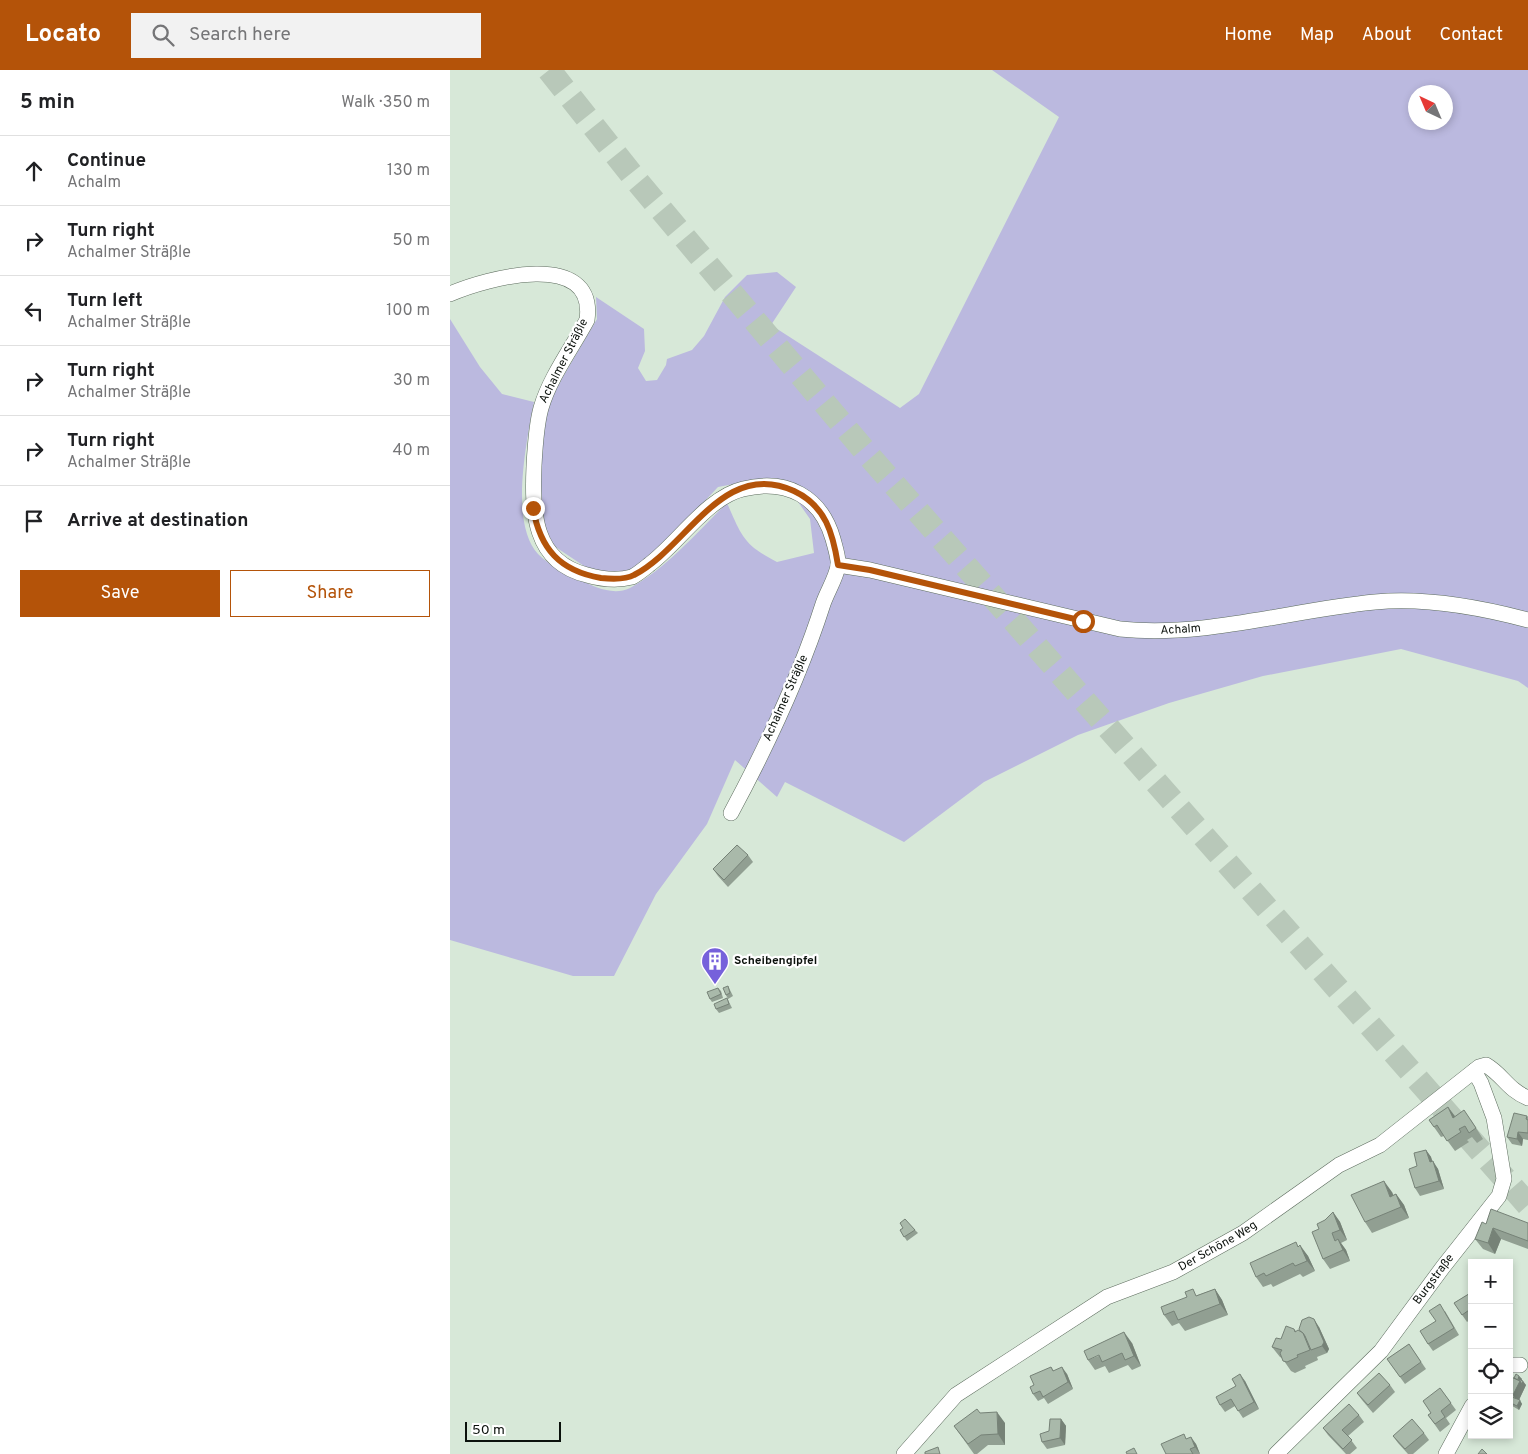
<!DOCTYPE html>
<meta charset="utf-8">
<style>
body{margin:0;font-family:Overpass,sans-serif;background:#f2f2f2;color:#202124}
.controls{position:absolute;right:15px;bottom:15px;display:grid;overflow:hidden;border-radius:0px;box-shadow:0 2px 8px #0003}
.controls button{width:45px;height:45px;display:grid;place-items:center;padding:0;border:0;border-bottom:1px solid #e0e0e0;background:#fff;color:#202124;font:25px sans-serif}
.compass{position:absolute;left:958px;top:15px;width:45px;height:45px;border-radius:50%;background:#fff;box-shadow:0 2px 8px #0003;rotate:316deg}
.scale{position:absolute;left:15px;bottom:12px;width:96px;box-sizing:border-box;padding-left:5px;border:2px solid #0b110c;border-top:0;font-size:14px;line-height:18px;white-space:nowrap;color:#0b110c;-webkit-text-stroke:4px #fff;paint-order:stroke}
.stop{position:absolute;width:15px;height:15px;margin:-11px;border:4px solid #b45309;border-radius:50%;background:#fff}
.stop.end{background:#b45309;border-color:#fff;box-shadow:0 1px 5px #0008}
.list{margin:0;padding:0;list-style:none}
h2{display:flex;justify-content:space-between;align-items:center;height:65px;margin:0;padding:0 20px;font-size:21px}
h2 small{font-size:16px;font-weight:400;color:#757577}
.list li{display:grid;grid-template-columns:32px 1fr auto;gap:15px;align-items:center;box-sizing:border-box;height:70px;padding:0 20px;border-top:1px solid #e0e0e0}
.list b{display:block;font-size:19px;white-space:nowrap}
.list p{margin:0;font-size:16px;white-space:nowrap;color:#757577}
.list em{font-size:16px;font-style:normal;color:#757577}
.actions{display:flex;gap:10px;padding:15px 20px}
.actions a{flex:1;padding:11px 0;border:1px solid #b45309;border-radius:0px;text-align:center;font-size:18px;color:#b45309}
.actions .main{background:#b45309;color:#fff}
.icon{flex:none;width:28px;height:28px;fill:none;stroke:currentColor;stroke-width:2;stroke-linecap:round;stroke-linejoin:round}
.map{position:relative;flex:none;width:1078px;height:1384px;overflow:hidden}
header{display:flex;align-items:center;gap:30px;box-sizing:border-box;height:70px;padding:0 25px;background:#b45309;color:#fff}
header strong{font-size:24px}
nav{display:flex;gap:28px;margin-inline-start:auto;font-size:18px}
.search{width:350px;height:45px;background:#f2f2f2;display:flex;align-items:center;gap:12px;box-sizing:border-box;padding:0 18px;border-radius:0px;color:#757577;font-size:19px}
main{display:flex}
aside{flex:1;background:#fff}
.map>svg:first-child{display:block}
.green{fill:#bbb9df;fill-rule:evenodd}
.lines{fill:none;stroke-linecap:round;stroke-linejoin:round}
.primary-tunnel{stroke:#b8c8b9;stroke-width:24;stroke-dasharray:24 12;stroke-linecap:butt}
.street-casing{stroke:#5d6c5e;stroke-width:16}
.street{stroke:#fff;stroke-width:15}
.wall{fill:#919f92}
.shaded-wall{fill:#768277}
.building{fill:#a9b9aa;stroke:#768277}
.route{stroke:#b45309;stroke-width:6}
.labels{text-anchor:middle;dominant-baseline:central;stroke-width:4.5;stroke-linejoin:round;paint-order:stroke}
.street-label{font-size:12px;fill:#0b110c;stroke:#fff}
.poi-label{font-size:12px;font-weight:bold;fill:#0b110c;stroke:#fff;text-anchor:start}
</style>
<header>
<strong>Locato</strong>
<div class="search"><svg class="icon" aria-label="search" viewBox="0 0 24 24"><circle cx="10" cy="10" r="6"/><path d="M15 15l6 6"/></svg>Search here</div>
<nav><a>Home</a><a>Map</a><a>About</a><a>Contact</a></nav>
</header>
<main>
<aside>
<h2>5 min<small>Walk · 350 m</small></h2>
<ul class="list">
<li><svg class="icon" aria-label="ahead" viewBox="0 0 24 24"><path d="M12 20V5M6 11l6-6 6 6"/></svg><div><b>Continue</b><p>Achalm</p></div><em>130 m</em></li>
<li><svg class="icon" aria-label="right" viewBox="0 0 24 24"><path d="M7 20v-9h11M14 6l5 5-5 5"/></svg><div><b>Turn right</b><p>Achalmer Sträßle</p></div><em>50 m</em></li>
<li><svg class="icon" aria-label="left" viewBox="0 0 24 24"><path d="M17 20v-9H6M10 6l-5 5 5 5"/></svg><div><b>Turn left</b><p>Achalmer Sträßle</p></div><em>100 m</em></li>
<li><svg class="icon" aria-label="right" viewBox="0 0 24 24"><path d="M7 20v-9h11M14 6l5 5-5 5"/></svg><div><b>Turn right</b><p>Achalmer Sträßle</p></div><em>30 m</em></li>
<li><svg class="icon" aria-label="right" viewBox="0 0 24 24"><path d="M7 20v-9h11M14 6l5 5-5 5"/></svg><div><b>Turn right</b><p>Achalmer Sträßle</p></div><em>40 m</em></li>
<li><svg class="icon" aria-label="arrive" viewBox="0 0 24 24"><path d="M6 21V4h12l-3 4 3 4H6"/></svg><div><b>Arrive at destination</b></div></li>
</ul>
<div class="actions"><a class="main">Save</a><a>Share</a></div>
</aside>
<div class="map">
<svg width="1078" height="1384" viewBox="0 0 1078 1384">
<rect width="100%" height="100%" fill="#d7e8d8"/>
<path class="green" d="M542,0H1078V618L1068,611L951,579L813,606L719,633L628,665L534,712L454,772L335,712L327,727L285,690L257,754L206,824L164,906H123L0,870V249L30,297L52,324L84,332C77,369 59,453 88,484C99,495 116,504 130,510C145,517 163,526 180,518C217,498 247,462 277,433C292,467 294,475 327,492L364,483L360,449L346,429L355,420L338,411L315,408L268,417L203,486L182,503L161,506L140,500L101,474L90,454L87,424L95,341L114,305L147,249L146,227L194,259L195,281L188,298L196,311L207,310L216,295L217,289L242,280L254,266L275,227L297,205L327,202L346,217L321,255L450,338L469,324L609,47ZM966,22H996V52H966Z"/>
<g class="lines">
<path class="primary-tunnel" d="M99,0L186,110L420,387L1078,1135"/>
<g class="street-casing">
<g id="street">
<path d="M0,224C36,208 147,178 137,250C122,278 100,307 91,338C86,356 85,377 84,396C82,441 83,492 137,505C151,509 167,511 182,507C188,504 195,498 200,494C229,472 258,427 293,419C337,408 371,427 383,469C385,477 389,488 388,496C386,508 377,522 373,534C350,606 317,676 281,743"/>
<path id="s1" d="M388,495L420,500L670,559C755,568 840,540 925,532C976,527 1029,537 1078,550"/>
<path d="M1059,1295H1070"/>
<path id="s2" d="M454,1384L506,1325L657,1227L723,1202L793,1163L889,1095L930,1075L1029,997L1036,995C1053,1005 1058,1020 1078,1028"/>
<path id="s3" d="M826,1384L931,1281L993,1197L1049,1126L1054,1109L1044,1048L1031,1013L1024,1001"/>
<path d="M996,1384L1022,1336"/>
</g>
</g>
<use href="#street" class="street"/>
</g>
<g class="wall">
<path d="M298,785L303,792L278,817L268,806L263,799Z"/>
<path d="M278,916L283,926L278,929L276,925Z"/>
<path d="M268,918L271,921L273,928L262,932L260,929Z"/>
<path d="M277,928L282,938L269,943L266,939Z"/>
<path d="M998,1037L1005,1046L1021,1050L1033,1069L1027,1073L1022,1067L1017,1070L1019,1072L1005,1081L994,1066L991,1067L979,1050Z"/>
<path d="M1077,1046L1078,1047V1070L1073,1069L1072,1076L1062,1074L1057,1067Z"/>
<path d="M976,1080L981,1087L982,1092L988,1099L994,1119L970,1126L965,1118L967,1096Z"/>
<path d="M942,1122L943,1125L946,1124L954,1135L959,1148L922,1163L915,1152Z"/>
<path d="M883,1142L890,1152L897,1170L891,1173L896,1180L900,1191L880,1199L873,1189L869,1159L875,1150Z"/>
<path d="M1078,1153V1179L1051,1169L1045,1184L1033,1179L1025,1169L1036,1154Z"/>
<path d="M453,1158L465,1160L468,1163L457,1171L450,1160Z"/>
<path d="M849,1176L858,1186L865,1201L853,1207L850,1204L823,1217L821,1214L813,1217L806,1207Z"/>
<path d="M765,1219L772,1230L778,1245L735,1261L729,1253L722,1256L714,1245L748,1225Z"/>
<path d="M1022,1222V1248L1017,1252L1004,1233Z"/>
<path d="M995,1241L1009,1265L983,1281L978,1274Z"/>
<path d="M869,1257L879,1279L877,1283L867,1287L868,1290L855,1296L856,1298L845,1303L841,1301L832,1288L830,1287L822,1277L844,1259L846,1261H850Z"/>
<path d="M682,1273L691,1296L682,1300L678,1295L659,1303L655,1296L645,1300L638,1290Z"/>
<path d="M959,1274L976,1299L955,1314L937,1289Z"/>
<path d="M601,1297L604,1301L617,1304L623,1319L598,1334L594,1328L588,1331L583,1324L584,1315Z"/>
<path d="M1059,1306L1064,1308L1069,1306L1072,1309L1071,1311L1076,1315L1069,1330L1072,1334L1069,1340L1059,1334Z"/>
<path d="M795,1311L809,1339L793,1348L785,1336L775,1342L770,1335Z"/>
<path d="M940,1315L945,1322L923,1343L912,1330L907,1323Z"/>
<path d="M990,1318L1006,1340L996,1348L1000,1354L990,1362L978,1345L981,1343Z"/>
<path d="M530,1343L555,1353V1375H538L527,1384H524L504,1356Z"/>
<path d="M909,1345L914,1352L898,1366L907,1378L900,1384H896L878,1365L873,1358Z"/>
<path d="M611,1349L616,1356L615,1375L597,1379L592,1372L599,1361Z"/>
<path d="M974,1363L979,1370L963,1384H958L948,1373L943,1366Z"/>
<path d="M737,1369L746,1374L750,1384H716Z"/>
</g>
<g class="shaded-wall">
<path d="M998,1037L1006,1048H1003Z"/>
<path d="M1068,1062L1073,1069L1072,1076L1067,1069Z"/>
<path d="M976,1080L981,1087L985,1099L980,1092Z"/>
<path d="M983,1091L988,1099L994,1119L989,1111Z"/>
<path d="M934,1111L942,1122L948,1137L940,1127Z"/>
<path d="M946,1124L954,1135L959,1148L951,1137Z"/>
<path d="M883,1142L890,1152L897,1170L890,1160Z"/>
<path d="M1043,1158L1051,1169L1045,1184L1038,1173Z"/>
<path d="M888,1169L896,1180L900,1191L893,1180Z"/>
<path d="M850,1175L858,1186L865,1201L857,1191Z"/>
<path d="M765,1219L772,1230L778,1245L770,1234Z"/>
<path d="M864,1249L869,1257L879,1279L877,1283L872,1276Z"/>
<path d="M674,1262L682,1273L691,1296L684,1286Z"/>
<path d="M612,1297L617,1304L623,1319L618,1312Z"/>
<path d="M790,1304L795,1311L809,1339L804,1332Z"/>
<path d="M1069,1306L1072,1309L1071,1312L1073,1311L1076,1315L1068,1332L1063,1325Z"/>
<path d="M1070,1330L1072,1334L1069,1340L1067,1336Z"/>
<path d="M547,1342L555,1353V1375L548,1364Z"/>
<path d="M611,1349L616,1356L615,1375L610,1368Z"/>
<path d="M741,1367L746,1374L750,1384L745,1377Z"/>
</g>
<g class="building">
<path d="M287,775L298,785L274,810L263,799Z"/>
<path d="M278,916L280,923L276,925L273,918Z"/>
<path d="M268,918L271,924L260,929L257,922Z"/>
<path d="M277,928L279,934L266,939L264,934Z"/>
<path d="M998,1037L1003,1048L1014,1040L1026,1058L1019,1063L1015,1056L1009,1059L1011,1062L997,1071L987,1055L984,1057L979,1050Z"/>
<path d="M1064,1043L1077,1046L1076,1049L1078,1050V1063L1068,1062L1067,1069L1057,1067Z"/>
<path d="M976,1080L980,1092L983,1091L989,1111L965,1118L959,1099L967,1096L964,1083Z"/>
<path d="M934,1111L940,1127L946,1124L951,1137L915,1152L901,1125Z"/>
<path d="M1041,1139L1078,1153V1171L1043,1158L1038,1173L1025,1169L1032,1152L1036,1154Z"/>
<path d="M883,1142L890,1160L882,1163L885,1171L888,1169L893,1180L873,1189L862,1162L869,1159L867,1154L875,1150Z"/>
<path d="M455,1149L465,1160L454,1167L450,1160L453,1158L450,1153Z"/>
<path d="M846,1172L848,1177L850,1175L857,1191L845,1196L843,1193L816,1206L814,1203L806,1207L800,1193Z"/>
<path d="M743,1219L746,1226L765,1219L770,1234L728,1250L724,1241L714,1245L711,1237L737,1227L735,1222Z"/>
<path d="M1022,1222V1238L1012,1245L1004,1233Z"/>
<path d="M990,1234L1004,1258L978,1274L970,1261L986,1251L979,1241Z"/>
<path d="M859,1247L864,1249L874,1272L872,1276L861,1280L855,1266L853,1263L850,1261L849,1259L852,1250Z"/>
<path d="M836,1256L844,1259L845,1262L848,1260L853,1263L860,1280L847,1285L848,1287L837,1292L833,1291L830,1283L832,1280L822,1277L826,1268L831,1269Z"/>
<path d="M674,1262L684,1286L675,1290L672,1283L652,1292L649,1285L638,1290L634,1281Z"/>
<path d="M959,1274L971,1292L950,1307L937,1289Z"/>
<path d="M601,1297L603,1301L612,1297L618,1312L593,1327L590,1321L583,1324L580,1317L584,1315L580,1306Z"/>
<path d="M929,1303L940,1315L918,1335L907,1323Z"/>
<path d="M790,1304L804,1332L788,1341L781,1329L770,1335L766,1327L786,1316L782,1309Z"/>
<path d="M1066,1304L1069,1306L1068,1309L1073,1311L1072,1314L1070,1311L1064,1308Z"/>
<path d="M1059,1306L1070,1311L1063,1325L1059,1323Z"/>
<path d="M990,1318L1001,1333L991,1341L995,1347L985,1354L978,1345L981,1343L973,1331Z"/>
<path d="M1059,1326L1070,1330L1067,1336L1059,1332Z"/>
<path d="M899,1334L909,1345L892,1360L902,1370L893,1379L873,1358Z"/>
<path d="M527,1339L530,1343L547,1342L548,1364L531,1365L518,1374L504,1356Z"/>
<path d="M600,1349H611L610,1368L592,1372L590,1364L599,1361Z"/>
<path d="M962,1349L974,1363L955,1379L943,1366Z"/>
<path d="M734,1364L736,1369L741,1367L745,1377L740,1379L743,1384H716L711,1374Z"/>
<path d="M488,1377L490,1384H475V1382Z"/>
<path d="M684,1378L687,1384H677L676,1382Z"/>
<path d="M1032,1379L1037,1384H1028Z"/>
</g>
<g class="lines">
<path class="route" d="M83,438C90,479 110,501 151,508C161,509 175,510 184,505C237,478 273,388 344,421C376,436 383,464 388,495L420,500L633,551"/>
</g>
<defs>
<g id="building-pin" transform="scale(1.4375)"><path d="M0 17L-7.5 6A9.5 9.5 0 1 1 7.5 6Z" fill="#7661db" stroke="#fff"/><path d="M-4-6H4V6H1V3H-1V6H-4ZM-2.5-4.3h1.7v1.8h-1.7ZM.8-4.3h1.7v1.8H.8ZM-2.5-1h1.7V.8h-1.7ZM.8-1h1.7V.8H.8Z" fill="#fff"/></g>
</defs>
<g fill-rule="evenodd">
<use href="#building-pin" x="265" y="891"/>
</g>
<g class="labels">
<g class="street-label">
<text transform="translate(114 291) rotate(-63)">Achalmer Sträßle</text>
<text stroke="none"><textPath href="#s1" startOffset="350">Achalm</textPath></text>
<text transform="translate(336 628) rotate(-66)">Achalmer Sträßle</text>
<text stroke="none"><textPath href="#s2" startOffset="381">Der Schöne Weg</textPath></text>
<text stroke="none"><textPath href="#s3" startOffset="236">Burgstraße</textPath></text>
</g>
<g class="poi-label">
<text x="284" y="891">Scheibengipfel</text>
</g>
</g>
</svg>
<div class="controls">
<button>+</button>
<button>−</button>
<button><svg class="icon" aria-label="locate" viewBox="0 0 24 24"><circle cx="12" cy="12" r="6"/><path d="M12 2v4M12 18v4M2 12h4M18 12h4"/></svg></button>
<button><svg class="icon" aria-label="layers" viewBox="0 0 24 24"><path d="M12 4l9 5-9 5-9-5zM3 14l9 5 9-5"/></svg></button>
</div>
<svg class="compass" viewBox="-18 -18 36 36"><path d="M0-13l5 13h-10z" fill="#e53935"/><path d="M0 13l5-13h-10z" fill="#757577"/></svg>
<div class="scale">50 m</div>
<div class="stop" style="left:633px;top:551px"></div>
<div class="stop end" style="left:83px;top:438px"></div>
</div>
</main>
